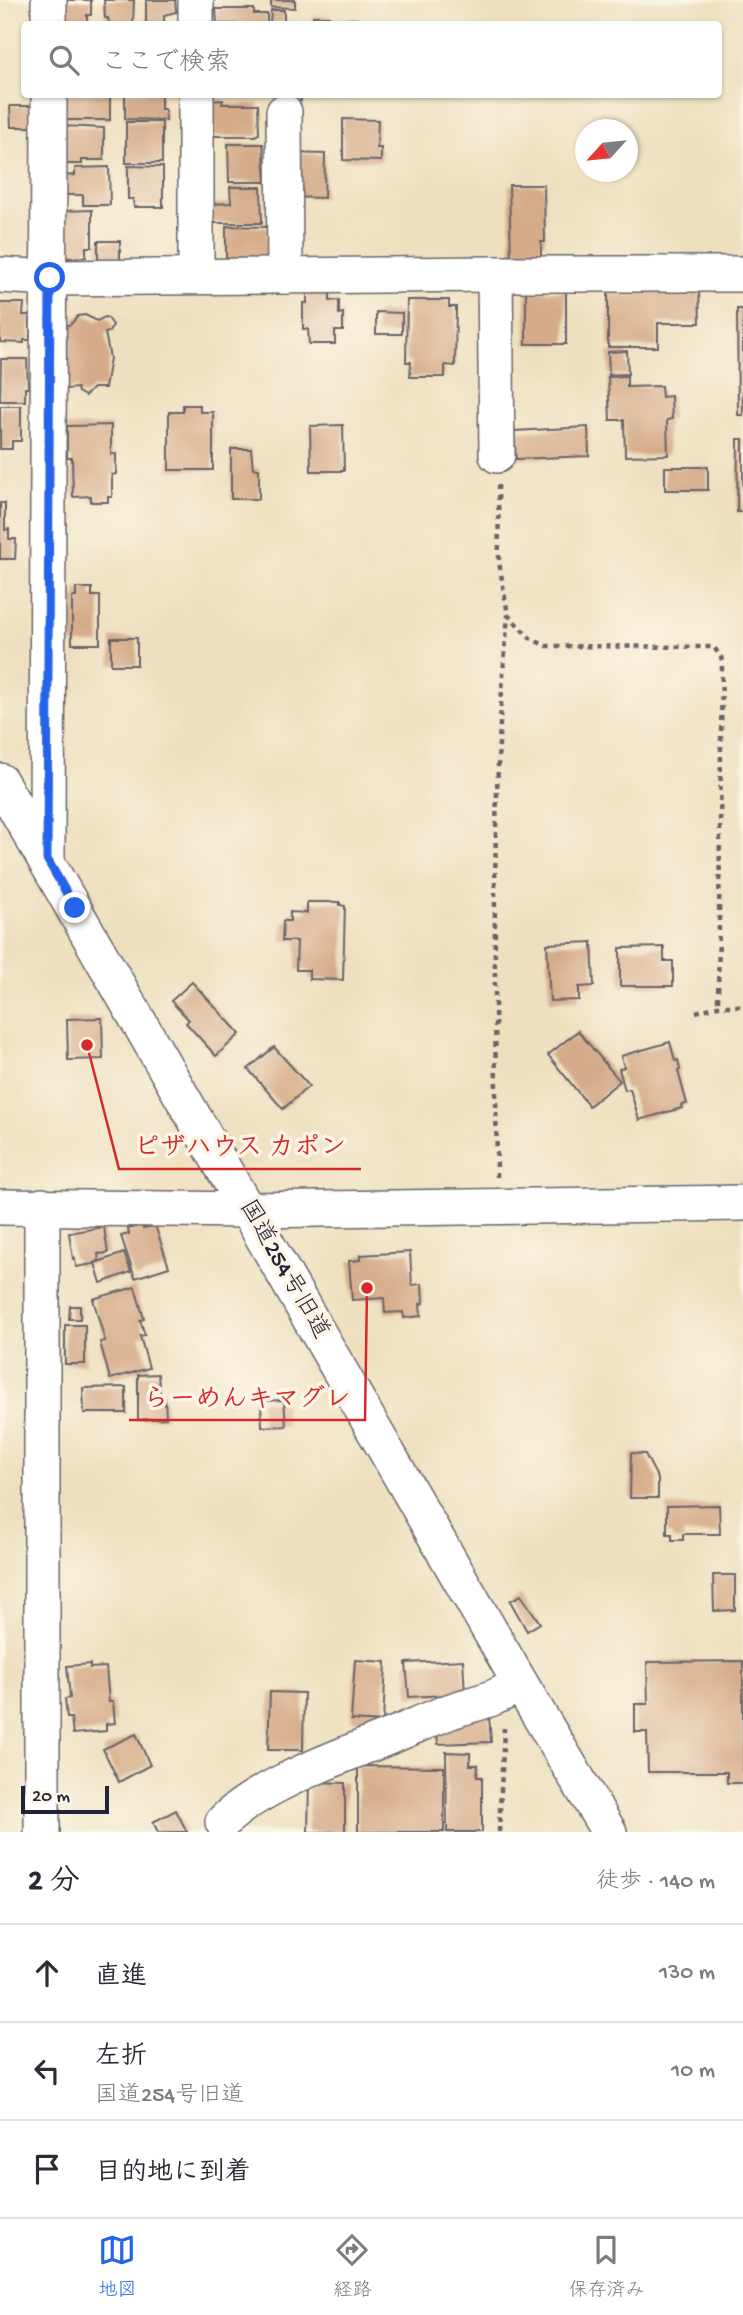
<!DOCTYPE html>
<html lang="ja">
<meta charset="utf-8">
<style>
body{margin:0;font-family:"Gochi Hand","Klee One",sans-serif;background:#f7f7f7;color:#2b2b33}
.compass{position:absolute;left:575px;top:119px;width:63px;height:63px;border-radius:50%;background:#fff;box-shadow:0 2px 5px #0004;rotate:243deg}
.scale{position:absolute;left:21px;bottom:18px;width:88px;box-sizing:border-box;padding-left:7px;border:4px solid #22223b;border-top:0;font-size:19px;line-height:24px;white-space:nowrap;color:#22223b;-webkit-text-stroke:5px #fcf5e5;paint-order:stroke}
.stop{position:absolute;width:21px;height:21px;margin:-16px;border:5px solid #2563eb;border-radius:50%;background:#fff}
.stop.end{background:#2563eb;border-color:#fff;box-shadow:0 2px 7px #0008}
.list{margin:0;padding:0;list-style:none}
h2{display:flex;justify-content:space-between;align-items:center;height:91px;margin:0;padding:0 28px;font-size:30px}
h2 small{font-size:23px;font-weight:400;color:#7c7c81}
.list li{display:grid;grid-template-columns:46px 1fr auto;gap:21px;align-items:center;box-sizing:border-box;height:98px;padding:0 28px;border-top:2px solid #e1e1e2}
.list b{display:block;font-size:26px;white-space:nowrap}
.list p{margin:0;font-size:23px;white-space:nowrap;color:#7c7c81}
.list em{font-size:23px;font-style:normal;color:#7c7c81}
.icon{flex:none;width:38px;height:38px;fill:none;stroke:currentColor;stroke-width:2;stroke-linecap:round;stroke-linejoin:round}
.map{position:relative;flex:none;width:743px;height:1832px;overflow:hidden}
.search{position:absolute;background:#fff;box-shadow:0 2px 5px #0004;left:21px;right:21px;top:21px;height:77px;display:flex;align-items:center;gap:18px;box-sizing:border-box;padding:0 24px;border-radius:7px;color:#7c7c81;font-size:26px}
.sheet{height:385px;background:#fff}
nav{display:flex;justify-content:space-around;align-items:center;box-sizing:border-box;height:98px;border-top:2px solid #e1e1e2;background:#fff;font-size:19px;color:#7c7c81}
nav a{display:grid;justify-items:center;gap:4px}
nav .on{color:#2563eb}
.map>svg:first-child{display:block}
.building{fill:#d5ab89}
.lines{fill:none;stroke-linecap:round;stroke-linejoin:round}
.minor-casing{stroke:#696469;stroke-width:38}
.path{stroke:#696469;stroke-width:4.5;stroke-dasharray:5 5;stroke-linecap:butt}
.minor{stroke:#fff;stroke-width:35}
.route{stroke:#2563eb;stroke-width:9}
.labels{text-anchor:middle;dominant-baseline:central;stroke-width:7;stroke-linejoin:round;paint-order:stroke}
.street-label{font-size:24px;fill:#22223b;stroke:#fcf5e5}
.leader{fill:none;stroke:#d62828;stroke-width:2.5}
.callout-dot{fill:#d62828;stroke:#fcf5e5;stroke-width:2.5}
.callout-label{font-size:26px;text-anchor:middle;font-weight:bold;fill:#d62828;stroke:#fcf5e5;stroke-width:7;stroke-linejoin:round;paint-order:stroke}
</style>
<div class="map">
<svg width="743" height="1832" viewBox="0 0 743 1832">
<rect width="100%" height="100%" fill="#fcf5e5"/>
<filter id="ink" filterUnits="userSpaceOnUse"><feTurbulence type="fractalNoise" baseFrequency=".0143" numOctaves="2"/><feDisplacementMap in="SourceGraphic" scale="14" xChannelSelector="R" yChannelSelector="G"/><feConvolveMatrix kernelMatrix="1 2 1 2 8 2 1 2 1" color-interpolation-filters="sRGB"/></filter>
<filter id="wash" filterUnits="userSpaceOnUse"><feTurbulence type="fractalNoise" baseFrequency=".00686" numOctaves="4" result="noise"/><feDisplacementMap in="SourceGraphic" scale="28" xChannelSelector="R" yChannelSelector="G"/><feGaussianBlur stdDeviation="1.57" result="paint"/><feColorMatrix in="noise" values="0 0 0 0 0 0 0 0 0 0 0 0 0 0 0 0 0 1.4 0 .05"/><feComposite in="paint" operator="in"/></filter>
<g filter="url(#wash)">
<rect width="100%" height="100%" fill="#eee0bf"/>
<g id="blocks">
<g class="building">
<path d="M63,0H91V15H87V24H67L63,22Z"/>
<path d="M104,0H134L133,24H109L108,18H105Z"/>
<path d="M146,0H175L176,12L164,15V24H146Z"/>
<path d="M271,0H295V8L271,7Z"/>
<path d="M216,9H254V14H267V24H217Z"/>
<path d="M271,10H284V23H270Z"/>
<path d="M313,16H329V19H357V24H313Z"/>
<rect x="64" y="94" width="46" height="26"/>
<path d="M125,94H161V109H165L166,120L125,119Z"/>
<rect x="278" y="94" width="23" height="7"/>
<path d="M223,100L222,104H258L259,134L255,136H210V101Z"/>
<path d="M10,106H34L35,127H11Z"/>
<path d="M343,119L378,120L377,148H381V161L343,160Z"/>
<rect x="126" y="122" width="36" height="41"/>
<path d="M62,126L104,128V160H82V164H62Z"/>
<path d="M228,144H263L266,182H229Z"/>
<path d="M292,153L325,154L324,198L292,197Z"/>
<path d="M128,166L163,167V207H134L133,199H128Z"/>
<path d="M109,167L110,205H83V195H63V176L75,175V168Z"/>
<path d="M509,185H544L545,242H541V258L511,259Z"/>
<path d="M230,187H261L262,223H212V204L231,203Z"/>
<path d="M92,210V247H86V257L66,258L62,211Z"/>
<path d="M226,226L267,227V264L226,260Z"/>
<rect x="98" y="241" width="22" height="25"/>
<path d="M608,287L699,288L700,323H658V347H608Z"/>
<rect x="526" y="291" width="40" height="53"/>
<path d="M307,292H330V301L339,300V314L343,313V331H335V344H309L308,329H303V303H307Z"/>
<path d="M407,300H449V307H456L455,366L445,365V377H410L411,362H406Z"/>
<path d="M0,303H24L23,315H30V340H24V343L0,342Z"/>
<path d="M737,309H743V415H738Z"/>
<path d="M376,312L402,313V334H376Z"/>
<path d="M85,315L97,321L105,317L108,318L113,325L109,332L105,333L110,358L105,388H93L85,396L78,392L77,388L66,389L64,325H70L78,316Z"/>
<path d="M627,351L628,374L609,375L608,352Z"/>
<path d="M1,359H27L28,388H25V401H0Z"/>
<path d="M627,376V387L661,386L662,397L671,396L672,419L667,420L668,455L625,456L624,420H610L608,377Z"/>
<path d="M183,405H200V412H213V470H169V412H183Z"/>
<path d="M0,406H21V441H12V449H0Z"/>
<path d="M111,425V454H116V474L112,475V497H108V502H91V496L73,497L72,458H67V426Z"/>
<path d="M343,425L344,471H311L310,426Z"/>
<path d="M588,427L589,456L516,459L514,431Z"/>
<path d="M738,439H743V512H737Z"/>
<path d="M231,449H251L253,468L259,469V499H231Z"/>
<rect x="665" y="467" width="43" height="23"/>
<path d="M0,503H5V530L9,529V539H16L15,559H0Z"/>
<path d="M76,588H92V596H100V644H72V597H76Z"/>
<rect x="111" y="638" width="26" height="27"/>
<path d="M307,902H340V905L345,906L343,980L309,979V970H296L297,941H282L283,921H290V912L307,913Z"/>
<path d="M592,942L594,986L579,987V1000L550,1001L547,944Z"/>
<path d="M664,947V961H673V986H620V948Z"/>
<path d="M192,982L240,1034L216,1056L186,1023L189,1020L171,1001Z"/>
<path d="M102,1018L103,1059L68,1060L67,1019Z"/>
<path d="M578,1031L620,1081L589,1106L548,1055Z"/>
<path d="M670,1042L675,1061L678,1060L680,1070L678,1071L687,1104L681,1105L682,1108L639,1120L630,1089L625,1090L619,1069L624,1067L621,1056Z"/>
<path d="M274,1047L309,1086L283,1109L248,1069Z"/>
<path d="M142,1225L143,1229L155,1225L169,1267L135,1278L121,1236L129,1234L128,1229Z"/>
<path d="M104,1227L108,1253L98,1254L99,1261L93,1264L76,1267L75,1258L73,1259L69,1233Z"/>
<path d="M410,1252L412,1285L422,1284L423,1303L420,1304L421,1316L404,1318L403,1312L385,1313L384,1298L352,1300L349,1261L360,1260V1255Z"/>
<path d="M124,1253L131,1272L101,1283L95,1263Z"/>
<path d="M135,1287L144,1319L140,1320L145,1335L140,1336L149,1368L110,1379L100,1342L105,1341L93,1299Z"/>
<path d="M70,1306H80V1319H69Z"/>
<rect x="65" y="1325" width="20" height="39"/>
<path d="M158,1374L160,1398H165L166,1418L138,1420V1375Z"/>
<path d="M126,1387V1413H84L83,1388Z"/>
<path d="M284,1400L286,1426L262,1427L261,1401Z"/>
<path d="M631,1453L645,1454L658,1479V1498H630Z"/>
<path d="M719,1505L720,1534H683V1540H672V1534H667V1506Z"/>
<path d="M713,1575H735V1610L714,1611Z"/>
<path d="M521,1595L540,1623L527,1631L510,1601Z"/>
<path d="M355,1660L386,1662L383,1722L351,1720Z"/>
<path d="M463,1660L465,1694L409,1697L406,1663Z"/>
<path d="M743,1661V1783H727V1772H648L647,1732H635V1704H648L647,1662Z"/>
<path d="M90,1664V1668L106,1667L109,1702H113L115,1723L106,1724V1731L73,1734L71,1718H67L65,1699L70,1698L67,1666Z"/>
<path d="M270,1692L304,1693L303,1750H268Z"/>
<path d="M489,1716L491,1742L438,1744L436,1722Z"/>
<path d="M136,1734L150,1765L119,1782L103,1749Z"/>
<path d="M446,1752L470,1753V1765H478L477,1777H482V1832H447Z"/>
<path d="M358,1766L444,1767V1832H358Z"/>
<path d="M309,1782L345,1783V1832H308Z"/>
<path d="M176,1810L187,1832H158L153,1822Z"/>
</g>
</g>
</g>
<g filter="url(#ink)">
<use href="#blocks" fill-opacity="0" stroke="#696469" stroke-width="2"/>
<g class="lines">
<g class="minor-casing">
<g id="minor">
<path d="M49,0V24"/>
<path d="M196,24V0"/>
<path d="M284,112L285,276"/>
<path d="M495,274L497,455"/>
<path d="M0,275L50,278L495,274H743"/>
<path d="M196,276V94"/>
<path d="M0,781L520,1683L609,1832"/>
<path d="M47,859L49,94"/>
<path d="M0,1207L249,1210L743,1203"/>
<path d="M223,1822C255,1788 336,1758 381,1740C404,1731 427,1720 451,1711C478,1702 496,1700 520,1683"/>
<path d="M42,1832V1206"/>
</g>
</g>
<g class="path">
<path d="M498,485L499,562L508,615L530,638L546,646L714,647L722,659L718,1006"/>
<path d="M696,1012L718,1006H743"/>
<path d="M497,1177C495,990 490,802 508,616"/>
<path d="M499,1832L504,1728"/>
</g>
<use href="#minor" class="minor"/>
</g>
</g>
<g class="lines" filter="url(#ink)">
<path class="route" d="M50,278L47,859L75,908"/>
</g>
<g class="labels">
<g class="street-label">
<text transform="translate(283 1270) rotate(60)">国道254号旧道</text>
</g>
</g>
<path class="leader" d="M87 1045L119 1169H361M367 1288L365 1420H129"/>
<g class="callout-dot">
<circle cx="87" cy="1045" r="7"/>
<circle cx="367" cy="1288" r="7"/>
</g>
<g class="callout-label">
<text x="240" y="1154">ピザハウス カポン</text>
<text x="247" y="1406">らーめんキマグレ</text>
</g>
</svg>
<svg class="compass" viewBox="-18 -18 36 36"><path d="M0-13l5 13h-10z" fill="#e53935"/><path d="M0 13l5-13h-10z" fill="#7c7c81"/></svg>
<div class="scale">20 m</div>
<div class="stop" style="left:50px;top:278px"></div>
<div class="stop end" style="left:75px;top:908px"></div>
<div class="search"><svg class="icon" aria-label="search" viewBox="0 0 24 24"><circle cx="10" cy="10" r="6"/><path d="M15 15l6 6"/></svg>ここで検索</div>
</div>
<section class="sheet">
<h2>2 分<small>徒歩 · 140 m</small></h2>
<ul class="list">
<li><svg class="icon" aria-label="ahead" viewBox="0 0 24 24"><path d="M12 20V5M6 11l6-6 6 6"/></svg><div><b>直進</b></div><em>130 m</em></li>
<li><svg class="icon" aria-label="left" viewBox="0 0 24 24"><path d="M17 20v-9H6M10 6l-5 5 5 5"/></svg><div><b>左折</b><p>国道254号旧道</p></div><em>10 m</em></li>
<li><svg class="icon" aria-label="arrive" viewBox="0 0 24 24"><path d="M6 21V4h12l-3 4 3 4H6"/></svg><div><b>目的地に到着</b></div></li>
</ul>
</section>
<nav>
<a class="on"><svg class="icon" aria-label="map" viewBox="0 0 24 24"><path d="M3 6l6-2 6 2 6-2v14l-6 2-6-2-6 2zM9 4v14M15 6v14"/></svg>地図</a>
<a><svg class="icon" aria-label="directions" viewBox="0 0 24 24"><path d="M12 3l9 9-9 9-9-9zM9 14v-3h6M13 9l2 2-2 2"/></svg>経路</a>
<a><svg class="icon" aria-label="saved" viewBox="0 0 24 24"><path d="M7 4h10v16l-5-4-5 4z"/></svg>保存済み</a>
</nav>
